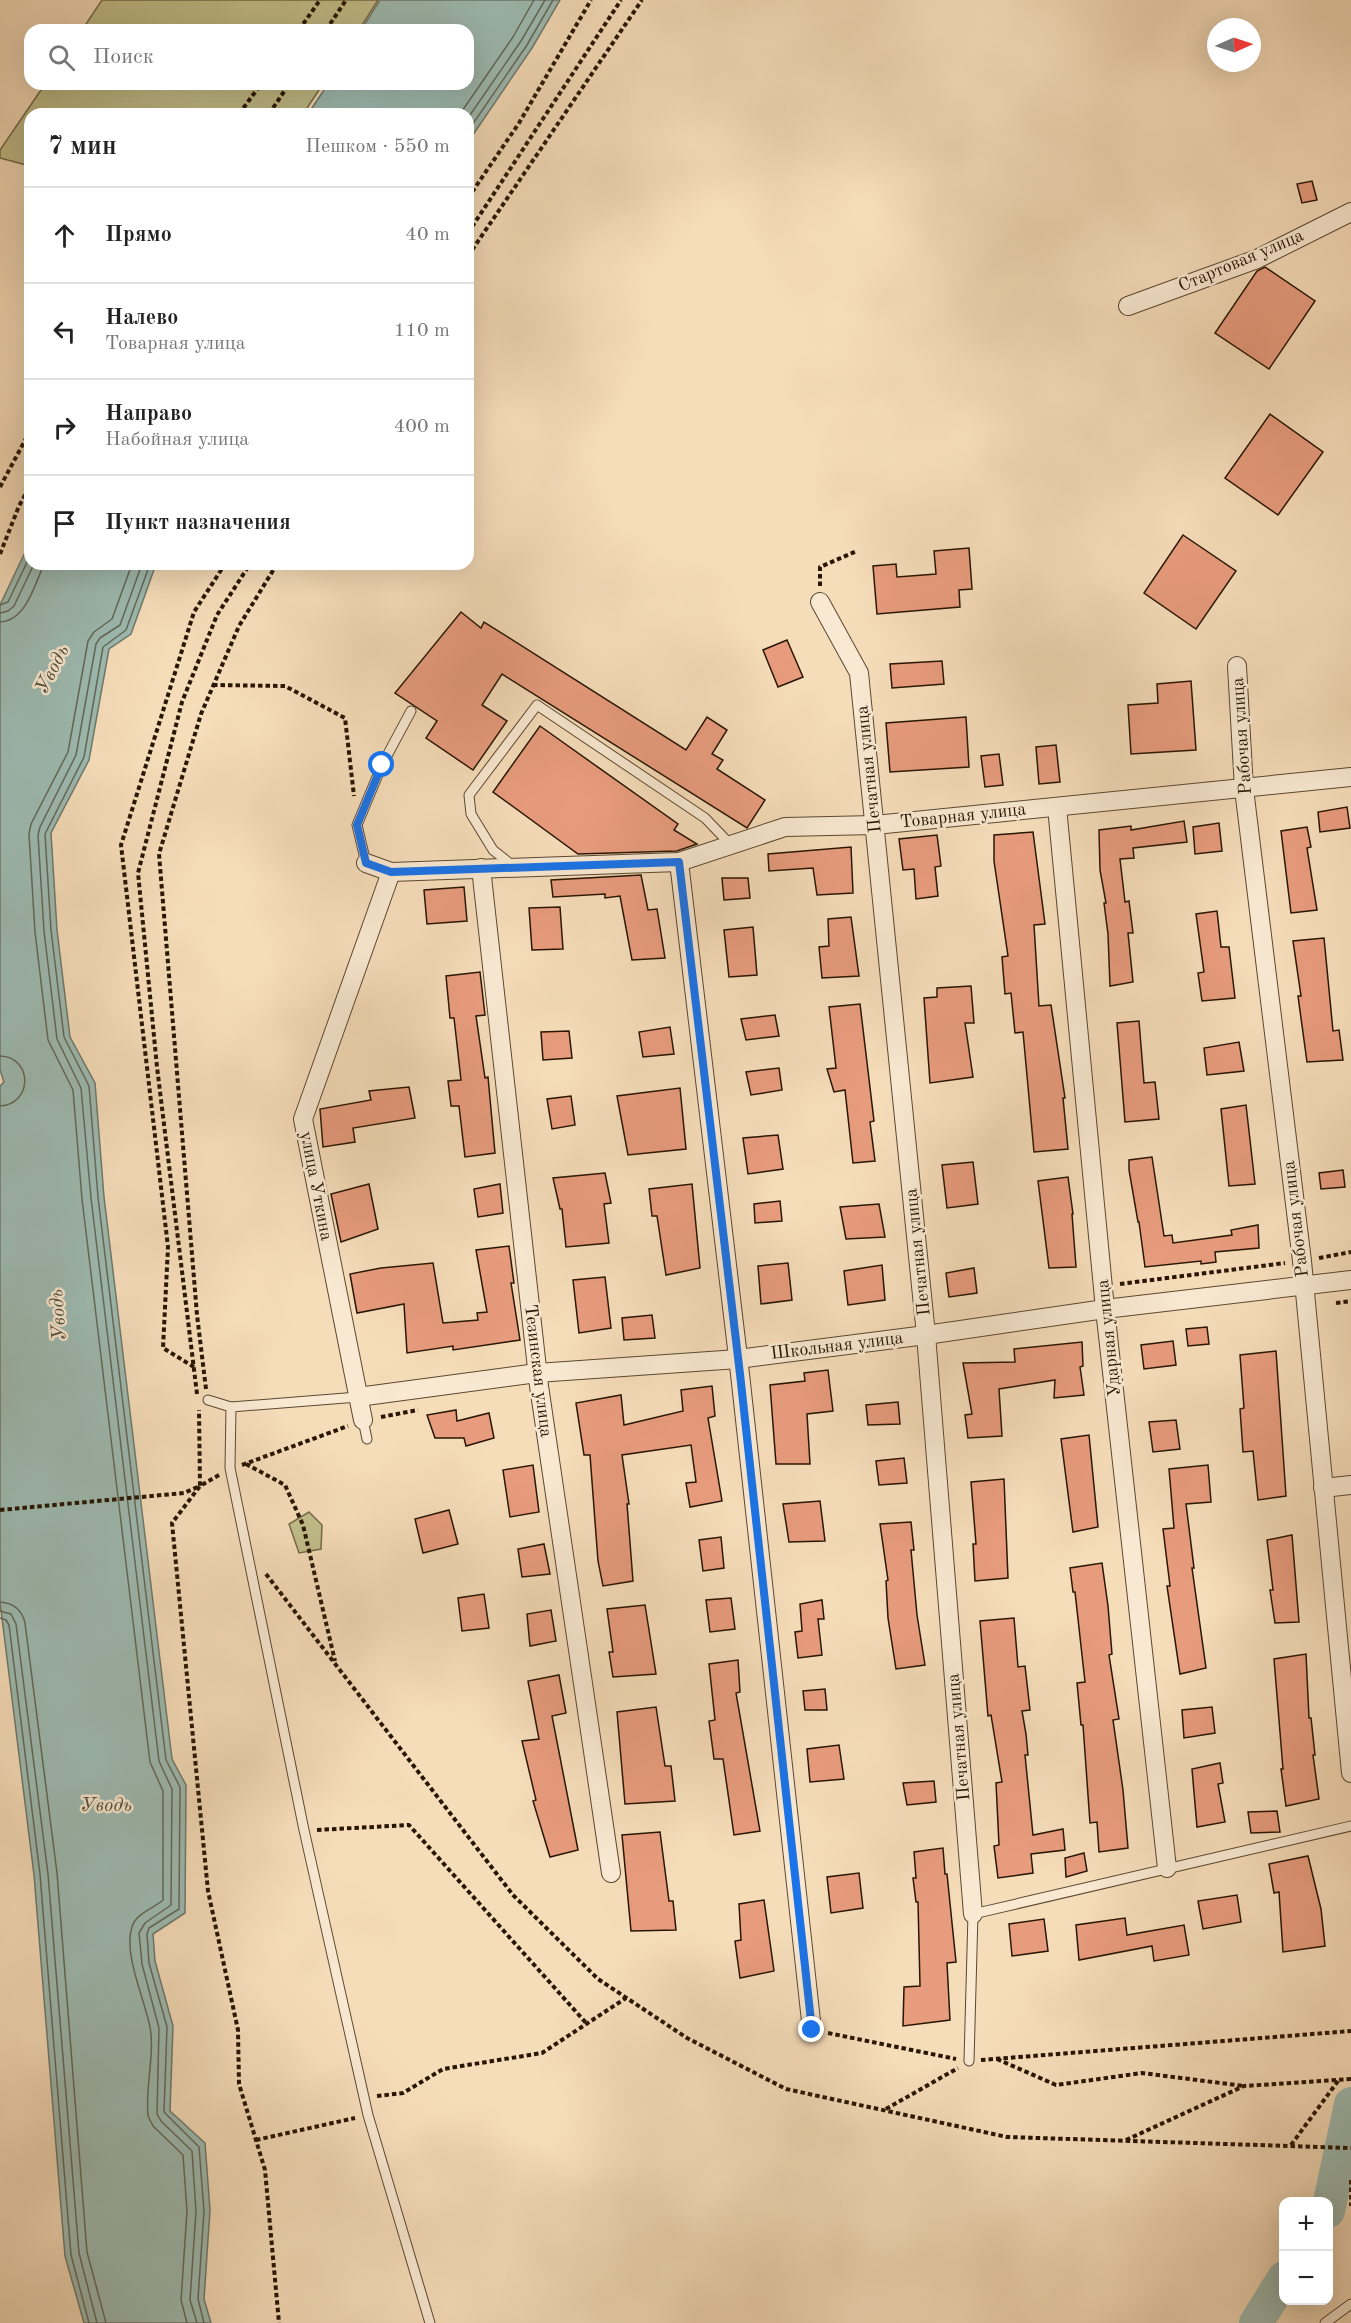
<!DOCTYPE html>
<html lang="ru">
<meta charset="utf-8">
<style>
body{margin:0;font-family:"Old Standard TT",serif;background:#f2f2f2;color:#222}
.controls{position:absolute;right:18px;bottom:18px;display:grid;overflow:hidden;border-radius:12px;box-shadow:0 6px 24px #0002}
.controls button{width:54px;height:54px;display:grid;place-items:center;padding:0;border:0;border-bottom:2px solid #e0e0e0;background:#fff;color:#222;font:30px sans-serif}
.compass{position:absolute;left:1207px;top:18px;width:54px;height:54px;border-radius:50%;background:#fff;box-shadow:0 6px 24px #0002;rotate:87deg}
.stop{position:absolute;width:18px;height:18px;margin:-14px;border:4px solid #1a73e8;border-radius:50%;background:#fff}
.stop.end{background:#1a73e8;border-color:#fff;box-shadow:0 2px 6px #0008}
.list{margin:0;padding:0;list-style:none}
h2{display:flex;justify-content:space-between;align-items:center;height:78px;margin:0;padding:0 24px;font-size:26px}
h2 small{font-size:20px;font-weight:400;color:#767676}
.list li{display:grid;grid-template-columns:39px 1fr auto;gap:18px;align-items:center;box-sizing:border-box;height:96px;padding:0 24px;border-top:2px solid #e0e0e0}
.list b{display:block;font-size:22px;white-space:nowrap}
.list p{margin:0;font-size:20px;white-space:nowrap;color:#767676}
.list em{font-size:20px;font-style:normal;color:#767676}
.icon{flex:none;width:33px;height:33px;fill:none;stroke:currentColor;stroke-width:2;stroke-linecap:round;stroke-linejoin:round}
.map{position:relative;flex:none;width:1351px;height:2323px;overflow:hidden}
.search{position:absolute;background:#fff;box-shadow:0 6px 24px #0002;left:24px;top:24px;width:450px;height:66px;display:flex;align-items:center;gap:15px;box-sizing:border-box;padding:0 21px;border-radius:18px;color:#767676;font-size:22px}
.panel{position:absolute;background:#fff;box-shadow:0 6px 24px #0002;left:24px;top:108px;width:450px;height:462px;border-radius:18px}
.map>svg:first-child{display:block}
.green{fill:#c2bf8c;stroke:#756a47;stroke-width:1.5}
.water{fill:#9dbbb2;stroke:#6e796c;stroke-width:1.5}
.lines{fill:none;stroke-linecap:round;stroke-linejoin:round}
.shore{stroke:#62685a;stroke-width:1.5}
.river{stroke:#9dbbb2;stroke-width:34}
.building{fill:#e89c7e;stroke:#281502;stroke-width:1.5}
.service-casing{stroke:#5c4730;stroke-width:11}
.minor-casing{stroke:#5c4730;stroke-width:20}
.path{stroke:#281502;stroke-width:4;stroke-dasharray:4.5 3;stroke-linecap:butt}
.service{stroke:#f9e9d2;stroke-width:9}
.minor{stroke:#f9e9d2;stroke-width:18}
.route{stroke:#1a73e8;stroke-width:8}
.labels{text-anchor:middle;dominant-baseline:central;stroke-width:5;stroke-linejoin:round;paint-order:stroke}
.street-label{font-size:18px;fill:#281502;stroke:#f9e9d2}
.water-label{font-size:20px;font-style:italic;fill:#514f40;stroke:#f9e9d2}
</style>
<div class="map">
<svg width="1351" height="2323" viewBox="0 0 1351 2323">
<rect width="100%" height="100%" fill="#f6ddba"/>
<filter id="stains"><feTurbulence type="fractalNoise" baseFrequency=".00333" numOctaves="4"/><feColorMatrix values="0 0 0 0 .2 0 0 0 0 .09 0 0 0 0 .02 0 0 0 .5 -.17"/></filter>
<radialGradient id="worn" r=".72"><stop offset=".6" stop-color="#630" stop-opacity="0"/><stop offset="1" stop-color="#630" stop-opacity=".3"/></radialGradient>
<g class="green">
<path d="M102,0H378L359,30H82Z"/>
<path d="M45,84H323L303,114H30V166L0,158V150Z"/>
<path d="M309,1512L322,1525L321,1549L299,1553L289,1524Z"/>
</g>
<g class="water">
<path d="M380,0H560L532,48L468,142V114H308L328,84H468V30H361Z"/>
<path d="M30,542V564H156L131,634L109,649L89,760L51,833L57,930L70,1037L95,1083L104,1197L172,1759L186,1785L185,1913L153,1934L155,1961L173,2026L170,2111L205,2143L210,2210L204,2299L211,2323H84L65,2256L34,1875L0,1602V1086L4,1082L0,1070V605Z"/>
</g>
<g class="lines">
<g class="shore">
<path d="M460,114L513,37L534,0"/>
<path d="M468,118L521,41L545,0"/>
<path d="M468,131L527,45L553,0"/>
<path d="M132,564L112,619L94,632L88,641L68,752L31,824L29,834L35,932L48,1040L73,1090L82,1199L150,1762L163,1791V1900C153,1909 136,1913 132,1927C123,1954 145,2000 150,2027C155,2054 145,2087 148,2116L153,2126L183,2155L187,2211L181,2300L187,2323"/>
<path d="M142,564L120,625L100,638L96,644L76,755L40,827L38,835L44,931L57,1039L81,1088L91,1198L159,1761L172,1789L171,1905L145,1923L139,1933L142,1964L159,2028L157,2114L161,2121L192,2151L196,2211L190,2300L197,2323"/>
<path d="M150,564L126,630L103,647L84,757L45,834L51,930L64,1037L89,1086L98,1197L166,1760L180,1787L179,1909L149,1928L147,1934L149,1963L167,2027L164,2112L199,2147L204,2211L198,2299L204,2323"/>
<path d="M0,605L8,602L30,556"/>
<path d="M0,613L8,611L14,606L34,564"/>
<path d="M0,622C26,621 35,584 44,564"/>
<path d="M0,1056C33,1057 33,1104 0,1106"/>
<path d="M0,1602C14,1603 22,1610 25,1623L57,1873L87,2252L106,2323"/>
<path d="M0,1611L11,1614L16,1624L48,1874L79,2253L97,2323"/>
<path d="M0,1618L6,1620L9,1625L40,1874L71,2255L89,2323"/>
</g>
<g class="river">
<path d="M1328,2211L1351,2104"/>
<path d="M1256,2323L1284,2278"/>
</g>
</g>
<g class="building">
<path d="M1312,181L1317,200L1302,203L1297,184Z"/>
<path d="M1265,267L1315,301L1269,369L1215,333L1257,271Z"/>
<path d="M1270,414L1323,452L1278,515L1225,478Z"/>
<path d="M1183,535L1236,571L1196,629L1144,593Z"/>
<path d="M969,548L972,589L959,590L960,607L877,614L873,566L896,564L897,577L936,574L934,551Z"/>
<path d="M461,612L481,628L484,622L686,750L707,717L727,730L712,754L723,760L717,769L765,800L747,828L502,674L482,705L507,721L473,770L426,738L437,721L395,693Z"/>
<path d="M787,640L803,677L778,687L763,650Z"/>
<path d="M942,661L944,684L892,688L890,664Z"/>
<path d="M1191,681L1196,750L1131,754L1128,705L1158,703L1157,684Z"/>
<path d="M966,717L969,767L890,772L886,723Z"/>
<path d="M540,726L678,824L674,830L697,844L677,851L578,854L493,792Z"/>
<path d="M1056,745L1060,782L1039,784L1036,747Z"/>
<path d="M999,754L1003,785L985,787L981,756Z"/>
<path d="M1347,807L1350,828L1320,832L1318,812Z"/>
<path d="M1184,821L1187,842L1133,848L1134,858L1120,859L1125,902L1129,901L1133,933H1128L1133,982L1110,986L1108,934L1104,903H1106L1100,870L1099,830L1131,826V830Z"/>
<path d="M1219,823L1222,851L1195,854L1193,827Z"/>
<path d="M1307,827L1311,847L1307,848L1317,910L1291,913L1281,831Z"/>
<path d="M1033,832L1045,924L1034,925L1039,1006L1051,1005L1065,1098H1063L1068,1149L1034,1152L1023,1032L1015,1033L1011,993L1005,994L1002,957L1008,956L994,861V835Z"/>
<path d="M937,835L941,866L935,867L938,896L916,899L914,869L903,870L899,839Z"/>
<path d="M851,847L853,893L817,895L813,868L769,871L768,854Z"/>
<path d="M641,875L648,910L657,909L665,958L632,960L620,896L605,898V894L553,897L551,880Z"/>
<path d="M722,878H748L750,898L724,900Z"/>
<path d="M464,887L467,921L427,924L424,890Z"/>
<path d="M560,907L563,949L532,950L529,908Z"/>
<path d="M1217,911L1221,947H1229L1235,998L1202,1001L1198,973L1204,972L1196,914Z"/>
<path d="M851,917L859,976L822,978L819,947L829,946L828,919Z"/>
<path d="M753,927L757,975L729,977L724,930Z"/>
<path d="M1324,938L1333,1031L1339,1030L1343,1060L1307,1062L1298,996H1301L1293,941Z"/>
<path d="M480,972L485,1015L476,1016L485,1078L488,1077L495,1153L465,1157L459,1106H451L448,1081L461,1080L454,1018H450L446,976Z"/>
<path d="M971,986L974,1023H965L973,1077L930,1083L924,998L937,997V988Z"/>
<path d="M860,1004L874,1121L870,1122L875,1161L853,1163L845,1090L834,1092L827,1069L836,1068L829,1007Z"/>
<path d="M775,1015L779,1036L746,1040L741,1019Z"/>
<path d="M1139,1021L1144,1083L1155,1082L1159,1119L1125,1122L1117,1023Z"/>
<path d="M670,1027L674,1054L643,1057L639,1032Z"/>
<path d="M569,1031L572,1058L543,1060L541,1032Z"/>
<path d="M1239,1042L1244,1071L1207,1075L1204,1048Z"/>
<path d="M779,1068L782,1090L751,1095L746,1072Z"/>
<path d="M409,1087L415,1118L353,1128L355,1142L323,1147L320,1109L371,1100L369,1091Z"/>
<path d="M680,1088L686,1149L628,1155L617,1096Z"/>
<path d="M571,1096L575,1125L552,1129L547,1099Z"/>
<path d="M1246,1105L1255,1184L1229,1186L1221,1109Z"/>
<path d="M778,1135L783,1169L748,1174L743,1138Z"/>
<path d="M1152,1157L1164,1236L1172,1235L1173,1243L1232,1235L1231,1230L1258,1225L1259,1248L1215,1252L1216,1262L1201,1264V1261L1145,1267L1139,1222H1138L1129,1170V1160Z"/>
<path d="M973,1162L978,1204L947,1208L942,1165Z"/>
<path d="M1343,1170L1345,1187L1321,1189L1319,1173Z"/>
<path d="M605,1173L611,1203L604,1204L609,1243L566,1247L562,1209H560L553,1178Z"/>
<path d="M1068,1177L1073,1214H1072L1076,1267L1049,1268L1038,1181Z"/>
<path d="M369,1184L378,1229L341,1242L331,1194Z"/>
<path d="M500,1184L503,1213L478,1217L474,1189Z"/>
<path d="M692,1184L700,1268L666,1275L657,1216H652L649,1189Z"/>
<path d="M780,1201L782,1221L755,1223L754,1204Z"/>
<path d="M879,1204L885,1237L846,1239L840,1207Z"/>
<path d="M509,1246L514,1283H511L520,1340L453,1350V1346L407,1353L404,1304L357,1313L350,1274L381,1268L433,1263L443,1323L478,1320L477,1313L487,1312L476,1250Z"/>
<path d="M788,1263L792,1300L761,1304L758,1266Z"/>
<path d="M882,1265L885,1300L848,1305L844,1271Z"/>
<path d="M974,1268L977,1293L949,1297L946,1273Z"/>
<path d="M605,1277L611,1328L579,1333L573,1280Z"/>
<path d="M652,1315L655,1338L624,1340L622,1318Z"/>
<path d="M1207,1327L1209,1344L1188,1346L1186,1329Z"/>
<path d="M1173,1341L1176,1365L1144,1369L1141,1345Z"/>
<path d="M1082,1342L1083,1366L1080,1367L1084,1395L1054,1398L1055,1380L999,1389L1002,1436L968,1438L965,1415L972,1414L963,1363L1015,1362L1014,1349Z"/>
<path d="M1276,1351L1286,1496L1258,1500L1253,1451L1243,1452L1240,1409L1244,1408L1240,1355Z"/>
<path d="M828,1370L833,1411L807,1414L810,1464H776L770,1385L805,1381L804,1373Z"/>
<path d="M712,1386L715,1416L708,1418L722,1501L690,1507L686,1483L696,1482L691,1445L622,1455L629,1504H627L633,1581L603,1586L598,1561L590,1455H584L576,1403L621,1395L624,1425L683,1411L681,1390Z"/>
<path d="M898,1402L900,1424L868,1425L866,1405Z"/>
<path d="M456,1410L457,1421L489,1413L494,1438L466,1446L464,1438H435L427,1415Z"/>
<path d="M1176,1420L1180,1449L1153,1452L1149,1422Z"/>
<path d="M1089,1435L1098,1527L1073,1532L1061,1439Z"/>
<path d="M904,1458L907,1483L879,1485L876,1461Z"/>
<path d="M533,1465L539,1512L510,1517L503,1470Z"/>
<path d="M1208,1465L1211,1502L1186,1504L1194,1568H1192L1206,1668L1180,1674L1167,1586H1170L1163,1529L1174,1528L1169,1469Z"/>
<path d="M1004,1479L1008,1578L975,1581L973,1544H976L971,1482Z"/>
<path d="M820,1501L825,1541L789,1542L783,1504Z"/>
<path d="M449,1510L458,1544L423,1553L415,1519Z"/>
<path d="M911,1522L914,1550H911L917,1615L925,1665L896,1669L888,1618L886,1581L888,1580L880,1524Z"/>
<path d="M1292,1535L1299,1622L1275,1623L1270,1590H1273L1267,1540Z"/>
<path d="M721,1537L724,1568L703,1571L699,1540Z"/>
<path d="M544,1544L550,1574L522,1577L518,1549Z"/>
<path d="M1102,1563L1108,1606L1112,1654L1109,1655L1119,1719L1113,1720L1123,1790L1128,1848L1099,1852L1097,1822L1090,1823L1083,1725H1081L1077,1683L1085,1682L1075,1592H1073L1070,1568Z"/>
<path d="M484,1594L489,1628L462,1631L458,1598Z"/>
<path d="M731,1598L735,1629L710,1632L706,1600Z"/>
<path d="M822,1600L824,1619H818L822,1655L798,1658L795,1632L802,1631L800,1604Z"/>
<path d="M645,1605L656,1674L613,1677L609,1652H613L607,1609Z"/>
<path d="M551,1610L556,1641L530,1646L527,1614Z"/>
<path d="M1014,1618L1018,1667L1025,1666L1030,1710L1022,1711L1026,1734L1028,1755H1025L1033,1835L1063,1829L1065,1850L1031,1854L1033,1873L998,1878L994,1846L999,1845L996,1783L1002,1782L991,1715L988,1716L980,1621Z"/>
<path d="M1306,1654L1309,1718H1311L1315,1755H1313L1319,1799L1286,1806L1281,1769H1283L1274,1659Z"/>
<path d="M738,1660L740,1692L736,1693L760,1831L734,1835L723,1759H714L709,1721L715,1720L709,1664Z"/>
<path d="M559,1675L566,1713L552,1716L578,1850L550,1857L533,1801L536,1800L522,1741L539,1739L528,1681Z"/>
<path d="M825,1689L827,1710H805L803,1691Z"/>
<path d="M656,1707L665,1766H671L675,1801L625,1804L617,1712Z"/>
<path d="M1212,1707L1215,1733L1184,1738L1182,1710Z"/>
<path d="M839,1745L844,1779L810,1782L807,1749Z"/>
<path d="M1220,1763L1223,1783L1218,1784L1225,1822L1197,1827L1192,1769Z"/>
<path d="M934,1781L936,1802L907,1805L903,1783Z"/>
<path d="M1277,1811L1280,1832L1251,1833L1248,1812Z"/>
<path d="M660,1832L669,1901H673L676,1930L631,1931L622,1835Z"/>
<path d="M943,1848L945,1874H947L956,1962L947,1963L950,2020L903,2026L904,1987L920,1986L918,1902H916L913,1878H916L914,1852Z"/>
<path d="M1084,1853L1087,1871L1066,1877L1065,1858Z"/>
<path d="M1308,1856L1321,1909L1325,1946L1283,1952L1279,1892L1274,1893L1269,1864Z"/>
<path d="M859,1873L863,1908L831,1913L827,1877Z"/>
<path d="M1237,1895L1241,1922L1203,1929L1198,1901Z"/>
<path d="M764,1900L774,1971L740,1978L735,1941L741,1940L739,1904Z"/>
<path d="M1125,1918L1127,1935L1184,1925L1189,1955L1154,1961L1152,1946L1079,1960L1076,1925Z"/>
<path d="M1044,1919L1048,1951L1012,1956L1009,1924Z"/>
</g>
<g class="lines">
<g class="service-casing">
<g id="service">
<path d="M366,863L357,825L382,765L411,711"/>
<path d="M513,866L493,850L471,814L469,795L537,705L705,818L731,845"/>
<path d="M358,1397L231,1407L230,1468L304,1830L368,2115L430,2323"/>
<path d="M208,1400L231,1407"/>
<path d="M363,1420L367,1439"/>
<path d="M969,2061L973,1914L1351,1826"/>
<path d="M1325,2323L1351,2304"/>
</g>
</g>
<g class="minor-casing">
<g id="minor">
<path d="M1128,306L1257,259L1351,212"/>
<path d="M820,602L859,673L926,1335L973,1914"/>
<path d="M1237,666L1244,789L1302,1261L1351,1773"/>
<path d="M1057,807L1105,1309L1167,1868"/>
<path d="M679,862L740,1374L812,2030"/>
<path d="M366,863L391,872L679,862L785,827L875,825L1351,777"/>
<path d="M481,868L539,1386L611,1873"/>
<path d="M358,1397L537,1373L738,1359L926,1335L1105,1309L1351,1280"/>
<path d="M363,1420L303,1119L391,872"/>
<path d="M1323,1488L1351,1485"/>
</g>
</g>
<g class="path">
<path d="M299,30L320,0"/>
<path d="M326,30L346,0"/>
<path d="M239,114L261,84"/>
<path d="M269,114L289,84"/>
<path d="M468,198L519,123L591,0"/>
<path d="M468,233L621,0"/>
<path d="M468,256L642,0"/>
<path d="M0,487L30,431"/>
<path d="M0,554L19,506L30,486"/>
<path d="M820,586V567L857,551"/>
<path d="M213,685L285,686L345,718L354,796"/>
<path d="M1319,1258L1351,1252"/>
<path d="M1120,1284L1285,1263"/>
<path d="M1336,1303L1351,1301"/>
<path d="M194,1367L163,1348L168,1247L121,845L194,612L225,564"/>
<path d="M206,1389L197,1315L159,854L201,714L239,626L277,564"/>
<path d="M197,1394L157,1067L138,873L182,702L217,615L250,564"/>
<path d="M381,1417L418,1410"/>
<path d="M246,1464L285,1485L303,1525L335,1661"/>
<path d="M242,1465L348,1426"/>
<path d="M219,1475L200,1486L172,1523L208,1891L238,2030L239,2084L265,2170L279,2323"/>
<path d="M0,1510L184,1493L200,1486L199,1410"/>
<path d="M266,1574L513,1895L598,1979L687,2038L786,2089L1007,2137L1351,2148"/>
<path d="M317,1830L409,1825L587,2024"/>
<path d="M828,2033L956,2059"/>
<path d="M997,2059L1056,2085L1142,2073L1244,2086"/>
<path d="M981,2060L1351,2031"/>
<path d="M377,2096L403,2093L443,2069L542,2053L626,1998"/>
<path d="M886,2109L958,2068"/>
<path d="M256,2140L355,2118"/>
<path d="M1126,2140L1244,2086L1351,2079"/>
<path d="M1291,2145L1338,2081"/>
<path d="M1351,2180V2206"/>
</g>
<use href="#service" class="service"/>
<use href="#minor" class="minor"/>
</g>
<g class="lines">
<path class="route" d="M382,765L357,825L366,863L391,872L679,862L740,1374L812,2030"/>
</g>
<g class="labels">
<g class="street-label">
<text transform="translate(1241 261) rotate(-23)">Стартовая улица</text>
<text transform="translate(1242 736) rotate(-94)">Рабочая улица</text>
<text transform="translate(869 769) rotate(-96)">Печатная улица</text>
<text transform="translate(963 816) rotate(-6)">Товарная улица</text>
<text transform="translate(316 1186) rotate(79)">улица Уткина</text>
<text transform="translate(1296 1219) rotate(-97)">Рабочая улица</text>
<text transform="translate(918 1252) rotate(-96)">Печатная улица</text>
<text transform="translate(1109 1338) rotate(-96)">Ударная улица</text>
<text transform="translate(837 1346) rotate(-7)">Школьная улица</text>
<text transform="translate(538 1371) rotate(83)">Тезинская улица</text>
<text transform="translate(959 1737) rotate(-95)">Печатная улица</text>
</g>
<g class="water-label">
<text transform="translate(53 670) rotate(-63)">Уводь</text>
<text transform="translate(59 1315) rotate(-94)">Уводь</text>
<text x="106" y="1806">Уводь</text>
</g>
</g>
<rect width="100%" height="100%" filter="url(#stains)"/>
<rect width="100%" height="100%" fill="url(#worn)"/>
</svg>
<div class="controls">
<button>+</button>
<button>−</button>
</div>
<svg class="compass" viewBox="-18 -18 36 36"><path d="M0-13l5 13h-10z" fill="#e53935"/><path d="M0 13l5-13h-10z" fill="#767676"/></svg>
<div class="stop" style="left:382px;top:765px"></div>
<div class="stop end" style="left:812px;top:2030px"></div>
<div class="search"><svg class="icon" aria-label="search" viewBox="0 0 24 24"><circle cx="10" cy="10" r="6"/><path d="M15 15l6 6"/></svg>Поиск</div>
<section class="panel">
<h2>7 мин<small>Пешком · 550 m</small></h2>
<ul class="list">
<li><svg class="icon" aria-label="ahead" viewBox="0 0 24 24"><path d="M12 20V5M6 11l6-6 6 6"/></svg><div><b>Прямо</b></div><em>40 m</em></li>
<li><svg class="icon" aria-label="left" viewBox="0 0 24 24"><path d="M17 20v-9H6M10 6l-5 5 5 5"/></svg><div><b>Налево</b><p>Товарная улица</p></div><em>110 m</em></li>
<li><svg class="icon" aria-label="right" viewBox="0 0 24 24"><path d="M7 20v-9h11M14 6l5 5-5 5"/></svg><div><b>Направо</b><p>Набойная улица</p></div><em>400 m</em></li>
<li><svg class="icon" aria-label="arrive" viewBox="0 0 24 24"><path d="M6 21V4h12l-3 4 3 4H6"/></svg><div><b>Пункт назначения</b></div></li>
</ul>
</section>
</div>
